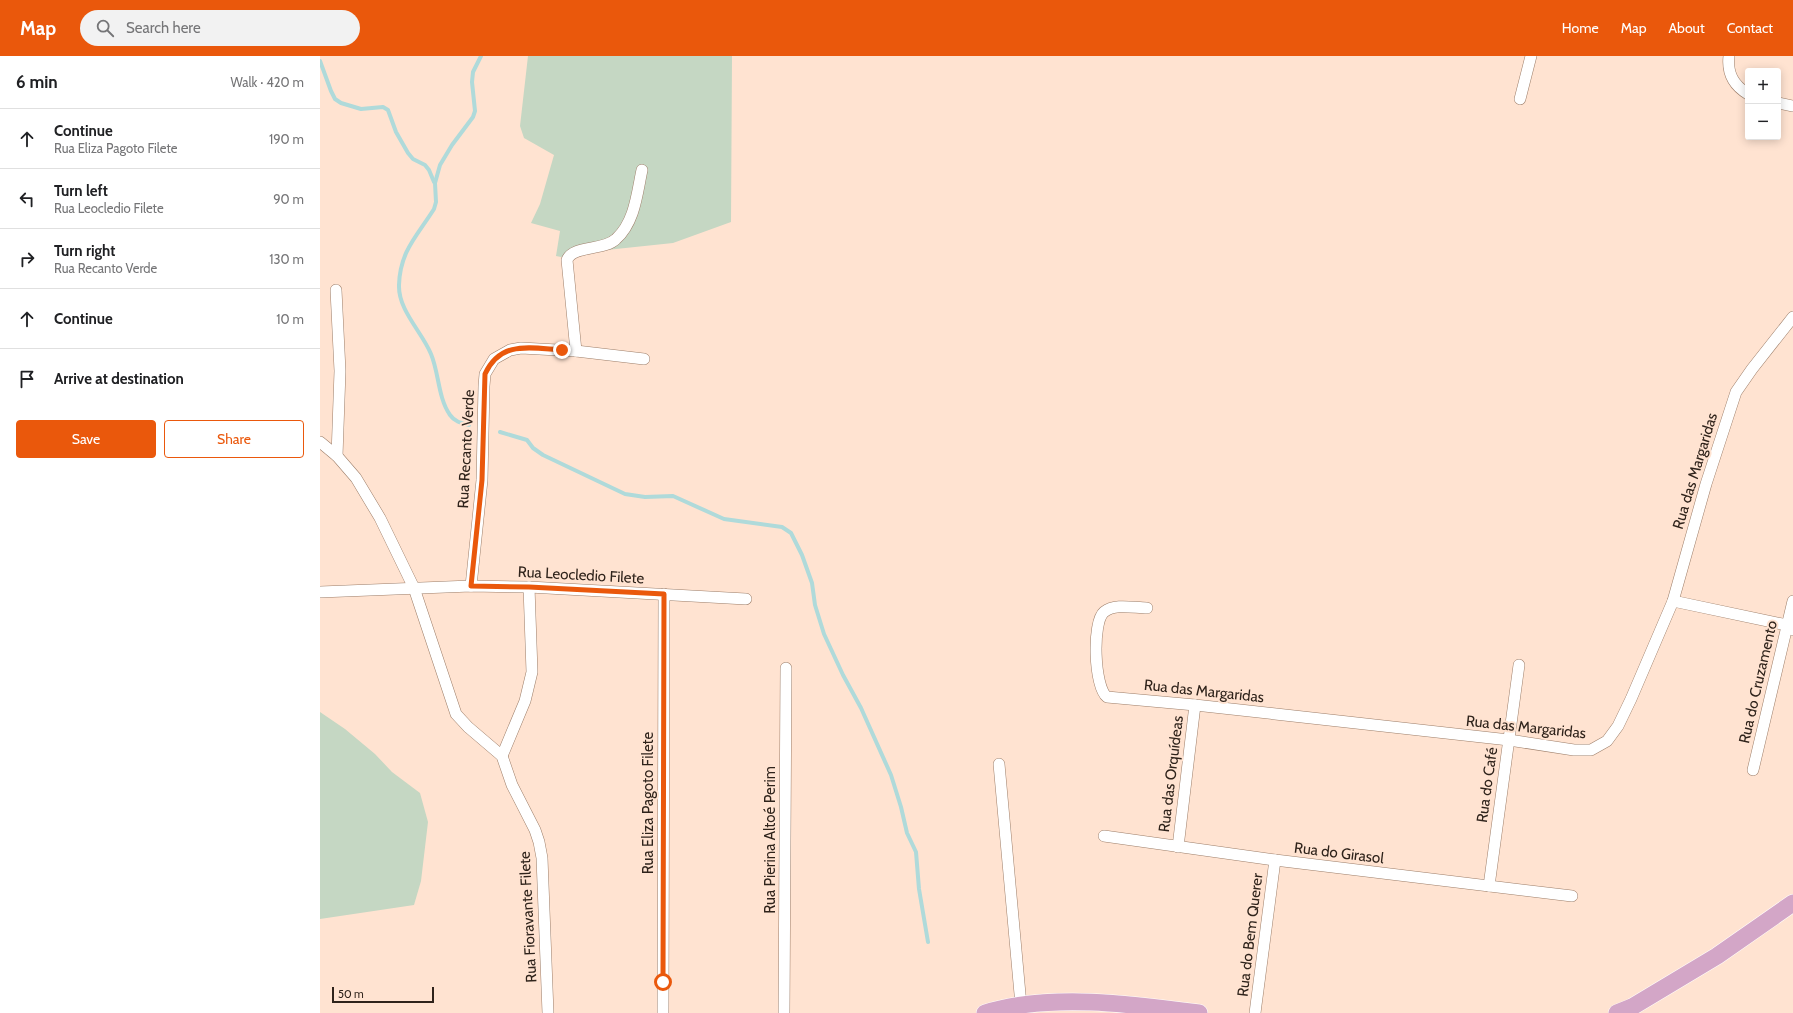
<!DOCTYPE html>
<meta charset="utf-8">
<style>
body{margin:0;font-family:Cabin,sans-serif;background:#f2f2f2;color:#202124}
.controls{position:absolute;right:12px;top:12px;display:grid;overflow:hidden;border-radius:4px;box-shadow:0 2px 10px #0003}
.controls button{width:36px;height:36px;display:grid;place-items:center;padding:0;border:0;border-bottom:1px solid #e0e0e0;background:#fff;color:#202124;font:20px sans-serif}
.scale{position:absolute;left:12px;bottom:10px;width:102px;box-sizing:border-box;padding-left:4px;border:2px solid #2f231b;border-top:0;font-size:11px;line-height:14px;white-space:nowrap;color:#2f231b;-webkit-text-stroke:3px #ffe3d1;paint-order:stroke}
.stop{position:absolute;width:12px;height:12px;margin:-9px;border:3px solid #ea580c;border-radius:50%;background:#fff}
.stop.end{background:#ea580c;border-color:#fff;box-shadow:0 1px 4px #0008}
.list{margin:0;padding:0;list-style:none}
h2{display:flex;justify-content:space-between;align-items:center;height:52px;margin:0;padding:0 16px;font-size:17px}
h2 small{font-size:13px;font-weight:400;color:#757577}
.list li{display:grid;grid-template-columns:26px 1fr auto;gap:12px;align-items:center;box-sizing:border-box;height:60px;padding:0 16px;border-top:1px solid #e0e0e0}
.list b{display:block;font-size:15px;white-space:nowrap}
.list p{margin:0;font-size:13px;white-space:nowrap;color:#757577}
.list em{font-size:13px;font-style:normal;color:#757577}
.actions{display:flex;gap:8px;padding:12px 16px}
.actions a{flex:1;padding:9px 0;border:1px solid #ea580c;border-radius:4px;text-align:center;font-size:14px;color:#ea580c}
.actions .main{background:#ea580c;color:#fff}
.icon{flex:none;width:22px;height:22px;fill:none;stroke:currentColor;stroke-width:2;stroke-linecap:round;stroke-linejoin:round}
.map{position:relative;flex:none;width:1473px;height:957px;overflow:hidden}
header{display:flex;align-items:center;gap:24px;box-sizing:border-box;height:56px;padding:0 20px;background:#ea580c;color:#fff}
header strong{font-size:19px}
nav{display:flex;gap:22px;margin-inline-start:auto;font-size:14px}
.search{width:280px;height:36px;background:#f2f2f2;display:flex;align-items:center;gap:10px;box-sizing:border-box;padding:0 14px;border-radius:22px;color:#757577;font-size:15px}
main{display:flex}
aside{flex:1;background:#fff}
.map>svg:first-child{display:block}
.green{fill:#c5d7c3}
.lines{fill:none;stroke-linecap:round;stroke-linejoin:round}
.stream{stroke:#afdada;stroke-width:4}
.street-casing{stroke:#9d7e69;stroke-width:12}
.primary-casing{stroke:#fff;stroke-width:18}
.street{stroke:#fff;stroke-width:11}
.primary{stroke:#d3a6c7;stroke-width:17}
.route{stroke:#ea580c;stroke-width:5}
.labels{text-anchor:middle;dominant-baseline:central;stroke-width:4;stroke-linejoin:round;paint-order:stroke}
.street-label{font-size:15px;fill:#2f231b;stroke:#ffe3d1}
</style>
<header>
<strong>Map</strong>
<div class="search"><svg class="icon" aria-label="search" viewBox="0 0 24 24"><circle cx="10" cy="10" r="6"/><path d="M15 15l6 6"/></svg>Search here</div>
<nav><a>Home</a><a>Map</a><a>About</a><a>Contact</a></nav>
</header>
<main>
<aside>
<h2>6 min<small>Walk · 420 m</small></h2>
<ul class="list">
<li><svg class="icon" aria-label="ahead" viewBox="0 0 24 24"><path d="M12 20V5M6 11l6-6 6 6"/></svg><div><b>Continue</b><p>Rua Eliza Pagoto Filete</p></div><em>190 m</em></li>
<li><svg class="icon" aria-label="left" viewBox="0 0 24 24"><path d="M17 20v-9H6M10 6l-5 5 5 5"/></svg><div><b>Turn left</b><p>Rua Leocledio Filete</p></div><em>90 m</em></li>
<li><svg class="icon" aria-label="right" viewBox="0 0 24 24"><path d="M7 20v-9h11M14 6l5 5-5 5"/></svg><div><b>Turn right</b><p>Rua Recanto Verde</p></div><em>130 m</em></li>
<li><svg class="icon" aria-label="ahead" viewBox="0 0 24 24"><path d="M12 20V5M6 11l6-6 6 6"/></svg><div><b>Continue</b></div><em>10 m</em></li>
<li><svg class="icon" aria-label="arrive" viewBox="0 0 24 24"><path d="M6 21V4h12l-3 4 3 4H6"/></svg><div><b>Arrive at destination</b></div></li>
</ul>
<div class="actions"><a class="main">Save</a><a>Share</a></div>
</aside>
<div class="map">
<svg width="1473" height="957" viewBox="0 0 1473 957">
<rect width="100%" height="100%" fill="#ffe3d1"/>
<g class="green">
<path d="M208,0H412L411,166L353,187L258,197L241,201L236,200L240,175L211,167L220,148L234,99L204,82L200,70Z"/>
<path d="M0,656L25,673L55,698L72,716L100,737L108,766L101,825L94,849L0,863Z"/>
</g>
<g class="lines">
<g class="stream">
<path d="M0,5L11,35L15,43L21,47L41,53L63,51L68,54L76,76L88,97L93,103L105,109L109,114L114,126"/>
<path d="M149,369C141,367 135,366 130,359C118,342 119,317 111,298C102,276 78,254 79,229C80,195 97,180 114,153L116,146L115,127L120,109L132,89L153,61L155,55L152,26L153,16L161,0"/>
<path d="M180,376L207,384L213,392L223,399L305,438L325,441L353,440L404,463L462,471L471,477L482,499L492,527L495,549L504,578L523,619L541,652L571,719L581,751L587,777L596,796L599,833L608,886"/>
</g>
<g class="street-casing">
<g id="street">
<path d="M1409,0C1407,17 1413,29 1428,38"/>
<path d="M1200,43L1211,0"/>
<path d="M1458,47L1473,50"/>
<path d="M16,234L20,315L17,400"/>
<path d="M256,295L247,204C253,189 284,195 296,183C315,166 317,137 322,114"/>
<path d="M0,386L17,400L36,422L60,462L94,532L136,658L148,671L182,700L192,729L215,774L219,786L222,802L228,957"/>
<path d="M151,530L162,424L164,330L165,318L174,303L190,294L201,292L256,295L324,303"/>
<path d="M0,536L151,530L209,531L426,543"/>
<path d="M1353,545L1467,569L1473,574"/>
<path d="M827,552C814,552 795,547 784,556C772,566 774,631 787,641L875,649L1189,684L1254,694H1271L1287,685L1298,670L1311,643L1353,545L1386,428L1416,336L1432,313L1473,261"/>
<path d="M182,700L205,645L212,616L209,531"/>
<path d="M679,708L701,949"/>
<path d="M1433,714L1473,545"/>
<path d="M784,780L955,804L1252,840"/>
<path d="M858,791L875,649"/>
<path d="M1169,830L1199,609"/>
<path d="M343,957L344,538"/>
<path d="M464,957L466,612"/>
<path d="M935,957L955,804"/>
</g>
</g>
<g class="primary-casing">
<g id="primary">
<path d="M665,957C729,937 813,948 879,957"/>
<path d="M1297,957L1312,951L1397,900L1473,847"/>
</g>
</g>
<use href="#street" class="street"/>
<use href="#primary" class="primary"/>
</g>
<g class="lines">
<path class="route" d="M242,294C210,292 181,284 165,318L162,424L151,530L209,531L344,538L343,926"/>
</g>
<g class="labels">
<g class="street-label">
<text transform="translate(146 393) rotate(-87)">Rua Recanto Verde</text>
<text transform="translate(1375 415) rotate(-73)">Rua das Margaridas</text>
<text transform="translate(261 519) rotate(3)">Rua Leocledio Filete</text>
<text transform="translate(1438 626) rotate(-77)">Rua do Cruzamento</text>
<text transform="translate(884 635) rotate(6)">Rua das Margaridas</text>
<text transform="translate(1206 671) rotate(6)">Rua das Margaridas</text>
<text transform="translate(851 718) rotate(-83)">Rua das Orquídeas</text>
<text transform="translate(1167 729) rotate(-82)">Rua do Café</text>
<text transform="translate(328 747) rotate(-90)">Rua Eliza Pagoto Filete</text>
<text transform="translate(450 784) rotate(-90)">Rua Pierina Altoé Perim</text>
<text transform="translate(1019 797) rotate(7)">Rua do Girasol</text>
<text transform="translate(208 861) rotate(-93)">Rua Fioravante Filete</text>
<text transform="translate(930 879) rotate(-83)">Rua do Bem Querer</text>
</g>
</g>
</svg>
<div class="controls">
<button>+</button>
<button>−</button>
</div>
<div class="scale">50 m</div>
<div class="stop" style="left:343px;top:926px"></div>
<div class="stop end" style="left:242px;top:294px"></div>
</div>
</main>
